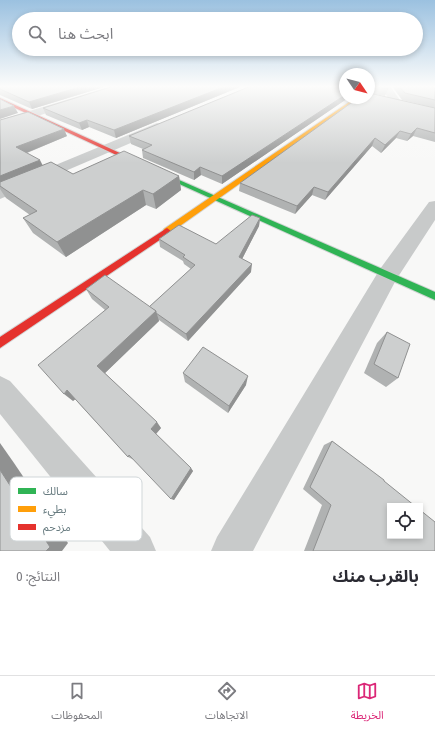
<!DOCTYPE html>
<html lang="ar">
<meta charset="utf-8">
<style>
body{margin:0;font-family:"Fira Sans Condensed","Noto Sans Arabic",sans-serif;background:#f7f7f7;color:#2b2b33;direction:rtl}
.controls{position:absolute;right:12px;bottom:12px;display:grid;overflow:hidden;border-radius:0px;box-shadow:0 2px 6px #0003}
.controls button{width:36px;height:36px;display:grid;place-items:center;padding:0;border:0;border-bottom:1px solid #e1e1e2;background:#fff;color:#2b2b33;font:20px sans-serif}
.compass{position:absolute;left:339px;top:68px;width:36px;height:36px;border-radius:50%;background:#fff;box-shadow:0 2px 6px #0003;rotate:125deg}
.list{margin:0;padding:0;list-style:none}
h2{display:flex;justify-content:space-between;align-items:center;height:52px;margin:0;padding:0 16px;font-size:17px}
h2 small{font-size:13px;font-weight:400;color:#7c7c81}
.icon{flex:none;width:22px;height:22px;fill:none;stroke:currentColor;stroke-width:2;stroke-linecap:round;stroke-linejoin:round}
.map{position:relative;flex:none;width:435px;height:551px;overflow:hidden;direction:ltr}
.search{position:absolute;background:#fff;box-shadow:0 2px 6px #0003;left:12px;right:12px;top:12px;height:44px;display:flex;align-items:center;gap:10px;box-sizing:border-box;padding:0 14px;border-radius:22px;color:#7c7c81;font-size:15px}
.sheet{height:124px;background:#fff}
nav{display:flex;justify-content:space-around;align-items:center;box-sizing:border-box;height:56px;border-top:1px solid #e1e1e2;background:#fff;font-size:11px;color:#7c7c81}
nav a{display:grid;justify-items:center;gap:2px}
nav .on{color:#db2777}
.map>svg:first-child{display:block}
.lines{fill:none;stroke-linecap:round;stroke-linejoin:round}
.fast-casing{stroke:#d2d4d4;stroke-width:2}
.slow-casing{stroke:#d2d4d4;stroke-width:2}
.jam-casing{stroke:#d2d4d4;stroke-width:2}
.street{fill:#c8caca;fill-rule:evenodd}
.fast{fill:#30b455;fill-rule:evenodd}
.slow{fill:#ff9f0a;fill-rule:evenodd}
.jam{fill:#e5322d;fill-rule:evenodd}
.wall{fill:#b0b2b2}
.shaded-wall{fill:#909191}
.building{fill:#cdcfcf;stroke:#909191}
.key{fill:#fff;stroke:#d1d7d9;stroke-width:1}
.key-label{font-size:11px;fill:#667a7f}
</style>
<div class="map">
<svg width="435" height="551" viewBox="0 0 435 551">
<rect width="100%" height="100%" fill="#f8f8f7"/>
<g class="lines">
<g class="fast-casing">
<path id="fast" d="M166,176H170L435,292V300L166,178Z"/>
</g>
<g class="slow-casing">
<path id="slow" d="M355,98H360L170,233H164L163,231L164,229Z"/>
</g>
<g class="jam-casing">
<g id="jam">
<path d="M0,98L170,176L171,177L166,178L0,101Z"/>
<path d="M167,228L171,231L170,233L0,348V337Z"/>
</g>
</g>
<g class="street">
<path d="M112,86H127L125,88L0,128V120Z"/>
<path d="M380,86H390L402,103L401,105H393Z"/>
<path d="M157,123L161,124L163,127L161,130L0,199V188Z"/>
<path d="M435,201V220L396,280L253,551H211L217,537L380,269L429,202Z"/>
<path d="M0,376L10,381L150,537L156,551H110L0,414Z"/>
</g>
<use href="#fast" class="fast"/>
<use href="#slow" class="slow"/>
<use href="#jam" class="jam"/>
</g>
<g class="wall">
<path d="M0,86H107L32,109L0,95Z"/>
<path d="M114,86H242L116,138L89,127L82,130L46,115L43,108Z"/>
<path d="M369,86H385L388,89L385,96L369,93L435,108V142L413,136L407,141L396,138L381,153L372,146L325,200L312,195L295,214L239,191L240,183L369,98Z"/>
<path d="M392,86H435V108L402,100Z"/>
<path d="M345,98H348L222,184L201,175L194,180L143,158L142,150L143,149L131,144L129,136Z"/>
<path d="M0,120L67,136L27,153L42,165L73,174L179,176L181,190L156,209L146,205L66,257L33,233L23,218L30,215L6,198L0,189Z"/>
<path d="M260,218L259,226L242,259L251,272L188,341L159,320V321L105,373L161,428L156,434L193,471L174,500L134,460L128,457L75,399L73,401L105,310L92,299L86,289L149,307L191,269L184,264L183,261L160,247L159,239L216,244Z"/>
<path d="M387,332L398,378L386,387L364,373L377,343Z"/>
<path d="M183,373L246,385L228,413L185,382Z"/>
<path d="M332,441L384,481L435,551H304L322,505L303,489L324,445Z"/>
</g>
<g class="shaded-wall">
<path d="M83,86H107L32,109L29,102Z"/>
<path d="M226,86H242L116,138L114,130Z"/>
<path d="M345,95V98H348L222,184V176Z"/>
<path d="M14,106L18,113L0,119V110Z"/>
<path d="M87,120L89,127L82,130L79,123Z"/>
<path d="M417,128L413,136L407,141L411,134Z"/>
<path d="M64,129L67,136L21,155L16,147Z"/>
<path d="M400,131L396,138L381,153L385,145Z"/>
<path d="M375,138L372,146L325,200L328,192Z"/>
<path d="M40,160L44,168L0,186V176Z"/>
<path d="M200,167L201,175L194,180V172Z"/>
<path d="M179,176L181,190L156,209L153,194Z"/>
<path d="M314,187L312,195L295,214L297,206Z"/>
<path d="M143,190L146,205L66,257L57,242Z"/>
<path d="M260,218L259,226L239,265V257Z"/>
<path d="M252,264L251,272L188,341L186,334Z"/>
<path d="M156,311L159,321L104,374L97,366Z"/>
<path d="M248,376L246,385L228,413L229,406Z"/>
<path d="M67,390L77,398L73,401L64,394Z"/>
<path d="M157,422L161,428L155,435L151,429Z"/>
<path d="M0,443L14,463L68,543L62,551H46L0,470Z"/>
<path d="M191,468L193,471L174,500L171,499Z"/>
</g>
<g class="building">
<path d="M0,86H83L29,102L0,89Z"/>
<path d="M114,86H226L114,130L87,120L79,123L43,108Z"/>
<path d="M251,86H332L345,89V95L222,176L200,167L194,172L142,150L152,145L129,136Z"/>
<path d="M369,86H372L370,90H369Z"/>
<path d="M372,86H385L388,89Z"/>
<path d="M399,86H435V100L405,93Z"/>
<path d="M369,93L435,108V133L417,128L411,134L400,131L385,145L375,138L328,192L314,187L297,206L240,183L358,98H369Z"/>
<path d="M0,99L14,106L0,110Z"/>
<path d="M28,112L64,129L16,147L40,160L0,176V120Z"/>
<path d="M124,151L179,176L153,194L143,190L57,242L23,218L37,211L0,186V182L51,162L73,174Z"/>
<path d="M252,215L260,218L239,257L252,264L186,334L156,313V311L149,307L195,265L183,257L185,255L159,239L179,225L216,244Z"/>
<path d="M105,275L156,311L97,366L157,422L151,429L191,468L171,499L129,455L128,457L67,390L64,394L38,365L109,307L86,289Z"/>
<path d="M387,332L410,344L398,378L374,364Z"/>
<path d="M203,347L248,376L229,406L183,373Z"/>
<path d="M332,441L384,480V481L415,506H390V536H420V510L435,522V551H313L331,505L310,487Z"/>
<path d="M0,470L50,547L46,551H0Z"/>
</g>
<linearGradient id="sky" x2="0" y2="1"><stop stop-color="#9bc1e0"/><stop offset="0.53" stop-color="#fcfcfb"/><stop offset="1" stop-color="#fcfcfb" stop-opacity="0"/></linearGradient>
<rect width="435" height="163" fill="url(#sky)"/>
<rect x="10" y="477" width="132" height="64" rx="6" class="key"/>
<rect x="18" y="488" width="18" height="6" fill="#30b455"/>
<rect x="18" y="506" width="18" height="6" fill="#ff9f0a"/>
<rect x="18" y="524" width="18" height="6" fill="#e5322d"/>
<g class="key-label">
<text x="43" y="495">سالك</text>
<text x="43" y="513">بطيء</text>
<text x="43" y="531">مزدحم</text>
</g>
</svg>
<div class="controls">
<button><svg class="icon" aria-label="locate" viewBox="0 0 24 24"><circle cx="12" cy="12" r="6"/><path d="M12 2v4M12 18v4M2 12h4M18 12h4"/></svg></button>
</div>
<svg class="compass" viewBox="-18 -18 36 36"><path d="M0-13l5 13h-10z" fill="#e53935"/><path d="M0 13l5-13h-10z" fill="#7c7c81"/></svg>
<div class="search"><svg class="icon" aria-label="search" viewBox="0 0 24 24"><circle cx="10" cy="10" r="6"/><path d="M15 15l6 6"/></svg>ابحث هنا</div>
</div>
<section class="sheet">
<h2>بالقرب منك<small>النتائج: 0</small></h2>
<ul class="list">
</ul>
</section>
<nav>
<a class="on"><svg class="icon" aria-label="map" viewBox="0 0 24 24"><path d="M3 6l6-2 6 2 6-2v14l-6 2-6-2-6 2zM9 4v14M15 6v14"/></svg>الخريطة</a>
<a><svg class="icon" aria-label="directions" viewBox="0 0 24 24"><path d="M12 3l9 9-9 9-9-9zM9 14v-3h6M13 9l2 2-2 2"/></svg>الاتجاهات</a>
<a><svg class="icon" aria-label="saved" viewBox="0 0 24 24"><path d="M7 4h10v16l-5-4-5 4z"/></svg>المحفوظات</a>
</nav>
